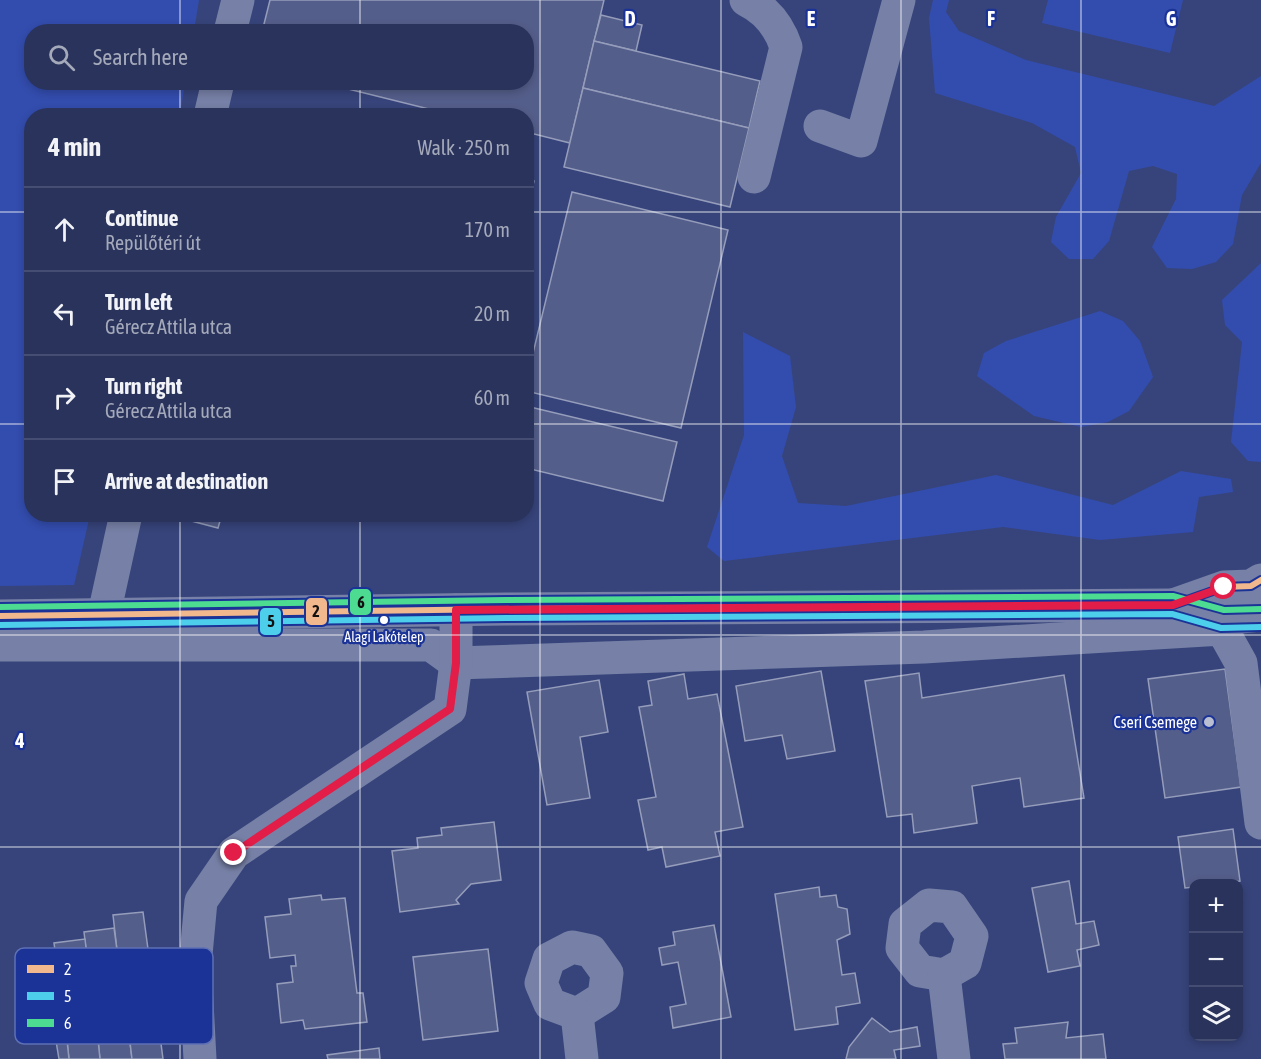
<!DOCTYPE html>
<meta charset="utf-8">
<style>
body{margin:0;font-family:"Asap Condensed",sans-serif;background:#313b62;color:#f1f3f6}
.controls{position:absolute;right:18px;bottom:18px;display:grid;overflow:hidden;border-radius:12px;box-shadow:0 3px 9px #0003}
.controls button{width:54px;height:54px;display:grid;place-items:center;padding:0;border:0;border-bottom:2px solid #454e72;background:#29335c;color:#f1f3f6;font:30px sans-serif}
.stop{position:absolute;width:18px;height:18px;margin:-14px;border:4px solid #e11d48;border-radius:50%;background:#fff}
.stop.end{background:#e11d48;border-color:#fff;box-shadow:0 2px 6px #0008}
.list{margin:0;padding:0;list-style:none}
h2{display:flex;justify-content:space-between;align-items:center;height:78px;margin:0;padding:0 24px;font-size:26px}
h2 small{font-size:20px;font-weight:400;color:#a5aabb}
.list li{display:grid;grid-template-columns:39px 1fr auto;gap:18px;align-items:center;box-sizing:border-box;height:84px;padding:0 24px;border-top:2px solid #454e72}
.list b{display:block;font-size:22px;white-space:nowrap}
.list p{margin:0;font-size:20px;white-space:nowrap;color:#a5aabb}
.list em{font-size:20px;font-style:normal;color:#a5aabb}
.icon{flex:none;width:33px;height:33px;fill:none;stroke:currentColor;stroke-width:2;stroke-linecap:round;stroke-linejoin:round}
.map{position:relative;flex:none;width:1261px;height:1059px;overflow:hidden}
.search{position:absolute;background:#29335c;box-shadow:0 3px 9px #0003;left:24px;top:24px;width:510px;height:66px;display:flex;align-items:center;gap:15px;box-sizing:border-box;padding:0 21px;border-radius:24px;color:#a5aabb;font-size:22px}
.panel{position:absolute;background:#29335c;box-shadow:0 3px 9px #0003;left:24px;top:108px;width:510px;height:414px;border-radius:24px}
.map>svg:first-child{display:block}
.green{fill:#334dae}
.building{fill:#545e8a;stroke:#959dbb;stroke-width:1.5}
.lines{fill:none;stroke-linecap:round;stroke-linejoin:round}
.minor{stroke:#7780a6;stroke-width:33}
.bus-1-casing{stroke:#1b3397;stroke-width:10}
.bus-2-casing{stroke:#1b3397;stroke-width:10}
.bus-3-casing{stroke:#1b3397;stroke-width:10}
.bus-1{stroke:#f1b78d;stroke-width:6}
.bus-2{stroke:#4dcfeb;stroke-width:6}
.bus-3{stroke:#4ddb92;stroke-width:6}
.route{stroke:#e11d48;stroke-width:8}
.grid{fill:none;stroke:#fff;stroke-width:1.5;stroke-opacity:0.55}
.bus-dot{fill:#fff;stroke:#1b3397;stroke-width:2}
.poi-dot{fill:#b9bed1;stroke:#1b3397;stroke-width:2}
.labels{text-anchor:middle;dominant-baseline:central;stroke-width:4.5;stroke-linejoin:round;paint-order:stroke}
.bus-label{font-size:14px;fill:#fff;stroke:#1b3397}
.poi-label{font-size:16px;fill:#fff;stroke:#1b3397;text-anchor:end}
.key{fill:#1b3397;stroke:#5f70b6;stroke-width:1.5}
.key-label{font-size:16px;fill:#fff}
.grid-label{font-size:20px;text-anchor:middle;font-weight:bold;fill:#fff;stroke:#1b3397;stroke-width:4.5;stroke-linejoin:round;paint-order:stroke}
.line-badge{stroke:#1b3397;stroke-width:2}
.pale-badge-label{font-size:16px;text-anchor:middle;font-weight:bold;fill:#111}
</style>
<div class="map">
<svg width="1261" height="1059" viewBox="0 0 1261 1059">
<rect width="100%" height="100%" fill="#37447b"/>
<g class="green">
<path d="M0,0H199L194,31L32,32V82L185,83L180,115L32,116V514L90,515L74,585L0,586Z"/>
<path d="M933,0H949L946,12L959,31L1026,60L1214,106L1261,76V163L1242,195L1233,244L1216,262L1192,269L1167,268L1152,247L1176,199L1177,174L1153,166L1129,171L1109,241L1093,259H1069L1051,242L1056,217L1081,173L1075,147L1032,123L935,93L929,18Z"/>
<path d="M1048,0H1183L1170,53L1042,23Z"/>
<path d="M1261,263V462L1248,461L1231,442L1242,342L1225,325L1222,300Z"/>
<path d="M1100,311L1123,321L1140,341L1153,377L1129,411L1108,422L1081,427L1034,416L977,376L984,353L1006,341Z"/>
<path d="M743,332L790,356L796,407L782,456L798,503L846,506L996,475L1113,505L1181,471L1231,479L1233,492L1199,497L1193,532L1100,540L1003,527L724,561L707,547L744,435Z"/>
</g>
<g class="building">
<path d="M270,0H604L570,143L526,132V116H457L320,82H526V32H262Z"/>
<path d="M601,15L642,25L636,51L594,41Z"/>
<path d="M594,41L760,81L749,128L583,88Z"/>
<path d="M583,88L749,128L730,207L564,167Z"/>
<path d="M526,179L534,181L526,213Z"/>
<path d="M572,192L728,230L681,428L526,391V382Z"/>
<path d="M526,406L677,442L663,501L526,468Z"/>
<path d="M165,514H222L218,528Z"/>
<path d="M1225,669L1241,787L1165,798L1148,679Z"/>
<path d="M821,671L835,751L787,759L782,735L745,741L736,686Z"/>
<path d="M919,673L922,698L1064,675L1084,798L1024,807L1020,778L972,786L977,823L914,833L912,814L887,817L865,681Z"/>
<path d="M684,674L688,699L717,694L743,827L715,832L720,856L666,867L662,847L648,850L638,800L656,797L639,707L652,705L648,681Z"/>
<path d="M599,680L608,732L580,737L590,798L547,805L527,692Z"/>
<path d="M494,822L501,880L471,884L456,900L459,904L400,912L392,851L418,848L417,838L442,835L441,828Z"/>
<path d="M1233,829L1240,881L1221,884H1194V887L1185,888L1178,837Z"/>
<path d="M1069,881L1076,924L1094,921L1099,945L1077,950L1080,966L1048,972L1032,888Z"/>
<path d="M819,887L820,897L836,895L838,907L847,909L850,934L837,940L842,975L855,973L860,1003L836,1007L838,1024L795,1030L775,894Z"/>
<path d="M321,895L322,900L345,898L357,993H363L367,1022L305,1029L303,1020L281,1023L277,984L293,982L291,966H296L295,955L270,958L265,917L291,914L289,899Z"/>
<path d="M143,912L150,964L119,968L113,915Z"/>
<path d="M714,925L731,1017L673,1028L670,1007L686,1004L678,962L662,965L659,948L675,945L673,932Z"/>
<path d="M114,928L121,980L90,984L84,932Z"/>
<path d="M85,939L91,991L61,995L54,943Z"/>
<path d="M488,949L498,1031L423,1040L413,957Z"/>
<path d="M126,1010L132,1059H100L95,1013Z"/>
<path d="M157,1013L163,1059H132L127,1017Z"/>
<path d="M872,1018L890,1032L917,1027L920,1046L894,1050L896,1059H846L849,1047Z"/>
<path d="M96,1020L100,1059H69L65,1024Z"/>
<path d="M1068,1022L1066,1038L1103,1034L1106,1059H1005L1003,1044L1017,1043L1015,1028Z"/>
<path d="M67,1040L69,1059H59L56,1041Z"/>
<path d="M379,1048L380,1059H328L327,1055Z"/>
</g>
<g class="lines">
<g class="minor">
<path d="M746,0C767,10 779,26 786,47L754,177"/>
<path d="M230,32L238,0"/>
<path d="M210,116L218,82"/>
<path d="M820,126L861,141L899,0"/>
<path d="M1173,605L1224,587L1251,586L1261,580"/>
<path d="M104,614L126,514"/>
<path d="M0,616L506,609L1173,605L1223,619L1261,615"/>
<path d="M0,645H431L456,663L924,647L1222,629L1241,663L1261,823"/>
<path d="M929,905L952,907L972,936L965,963L944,975L920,971L902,948L905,924Z"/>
<path d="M572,947L591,951L607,973L604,997L577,1014L550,1004L541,983L549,959Z"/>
<path d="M944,975L954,1059"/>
<path d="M577,1014L582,1059"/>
<path d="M200,1059L195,965L201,901L234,853L450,709L456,663V610"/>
</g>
<g class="bus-1-casing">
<path id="bus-1" d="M0,616L506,609L1173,605L1224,587L1251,586L1261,580"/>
</g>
<g class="bus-2-casing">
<path id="bus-2" d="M0,625L506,618L1172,614L1221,628L1261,627"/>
</g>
<g class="bus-3-casing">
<path id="bus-3" d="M0,607L506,600L1173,596L1224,610L1261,609"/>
</g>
<use href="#bus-1" class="bus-1"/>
<use href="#bus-2" class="bus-2"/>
<use href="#bus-3" class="bus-3"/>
</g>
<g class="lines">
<path class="route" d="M234,853L450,709L456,663V610L1173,605L1224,587"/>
</g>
<path class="grid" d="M180,0V32M360,0V32M540,0V1059M721,0V1059M901,0V1059M1081,0V1059M180,82V116M360,82V116M0,212H32M526,212H1261M0,424H32M526,424H1261M180,514V1059M360,514V1059M0,635H1261M0,847H1261"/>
<circle class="bus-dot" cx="384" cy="620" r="5"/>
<circle class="poi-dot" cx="1209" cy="722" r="6"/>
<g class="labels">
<g class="bus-label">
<text x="384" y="637">Alagi Lakótelep</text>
</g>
<g class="poi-label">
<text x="1197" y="722">Cseri Csemege</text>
</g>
</g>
<rect x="15" y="948" width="198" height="96" rx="9" class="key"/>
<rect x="27" y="965" width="27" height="8" fill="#f1b78d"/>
<rect x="27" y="992" width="27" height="8" fill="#4dcfeb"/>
<rect x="27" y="1019" width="27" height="8" fill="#4ddb92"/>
<g class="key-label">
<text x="64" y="975">2</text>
<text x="64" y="1002">5</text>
<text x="64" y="1029">6</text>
</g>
<g class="grid-label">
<text x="630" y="26">D</text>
<text x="811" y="26">E</text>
<text x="991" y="26">F</text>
<text x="1171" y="26">G</text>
<text x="20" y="748">4</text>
</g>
<g class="line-badge">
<rect x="349" y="588" width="23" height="28" rx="6" fill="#4ddb92"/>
<rect x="305" y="597" width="23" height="29" rx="6" fill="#f1b78d"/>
<rect x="259" y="607" width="23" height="29" rx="6" fill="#4dcfeb"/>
</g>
<g class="pale-badge-label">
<text x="361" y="608">6</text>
<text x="316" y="617">2</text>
<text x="271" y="627">5</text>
</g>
</svg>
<div class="controls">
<button>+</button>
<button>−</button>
<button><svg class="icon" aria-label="layers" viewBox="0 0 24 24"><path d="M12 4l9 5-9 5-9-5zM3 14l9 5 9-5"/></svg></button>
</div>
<div class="stop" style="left:1224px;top:587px"></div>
<div class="stop end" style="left:234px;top:853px"></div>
<div class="search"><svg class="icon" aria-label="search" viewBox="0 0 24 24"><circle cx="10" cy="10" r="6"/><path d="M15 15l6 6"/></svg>Search here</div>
<section class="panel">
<h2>4 min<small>Walk · 250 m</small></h2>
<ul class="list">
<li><svg class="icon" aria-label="ahead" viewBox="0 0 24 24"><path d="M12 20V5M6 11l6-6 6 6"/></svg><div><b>Continue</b><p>Repülőtéri út</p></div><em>170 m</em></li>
<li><svg class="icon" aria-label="left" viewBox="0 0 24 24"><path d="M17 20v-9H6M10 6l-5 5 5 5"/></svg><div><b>Turn left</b><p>Gérecz Attila utca</p></div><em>20 m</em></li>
<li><svg class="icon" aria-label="right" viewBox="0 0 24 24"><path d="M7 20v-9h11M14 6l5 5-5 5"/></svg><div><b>Turn right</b><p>Gérecz Attila utca</p></div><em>60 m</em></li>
<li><svg class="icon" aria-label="arrive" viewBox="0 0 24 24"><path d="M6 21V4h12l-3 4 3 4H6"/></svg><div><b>Arrive at destination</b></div></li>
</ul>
</section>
</div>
